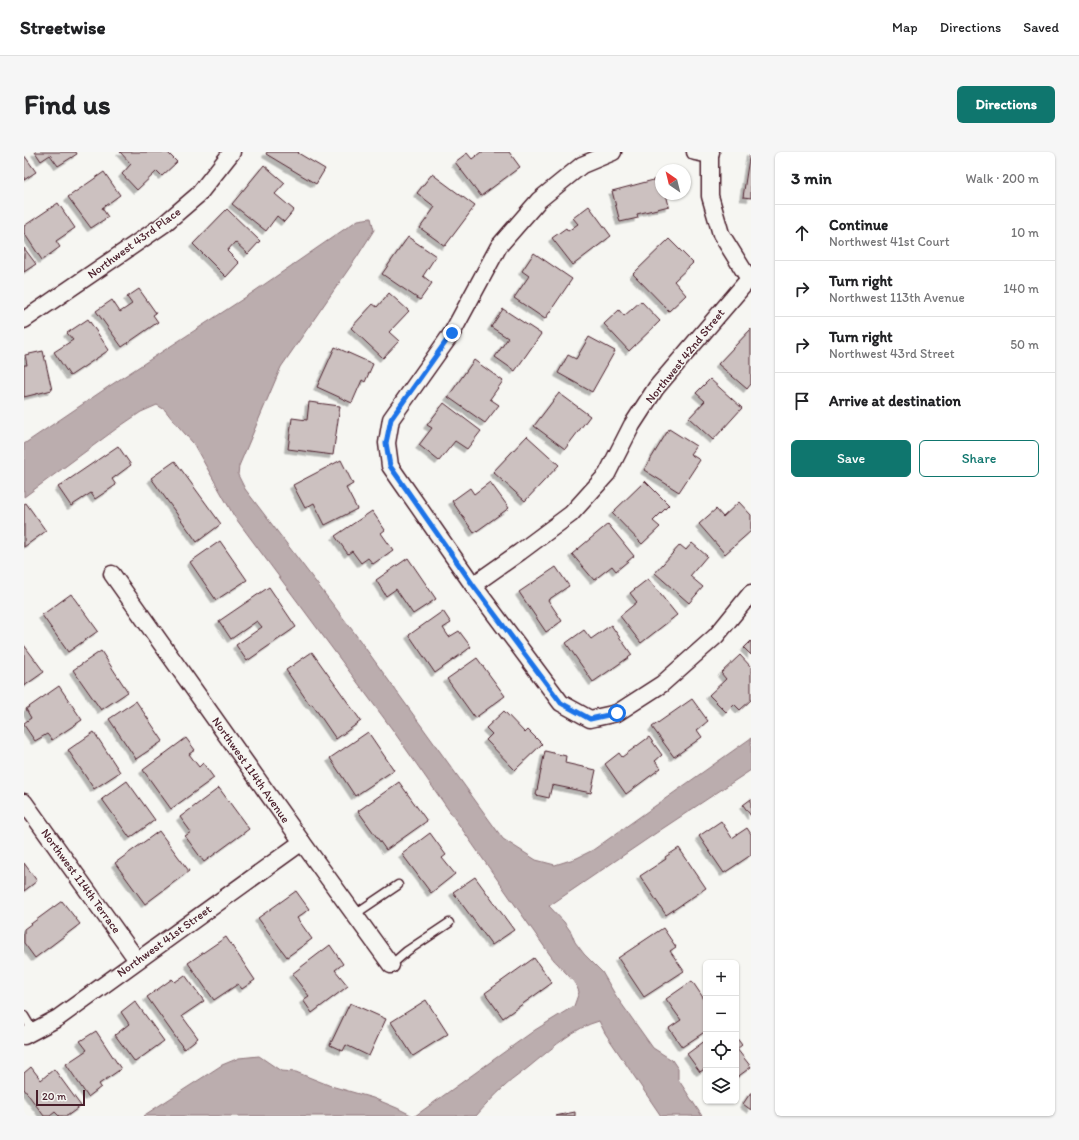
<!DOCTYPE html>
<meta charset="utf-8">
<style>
body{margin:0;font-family:Itim,sans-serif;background:#f6f6f6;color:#202124}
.controls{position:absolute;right:12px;bottom:12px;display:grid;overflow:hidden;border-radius:6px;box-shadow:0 1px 3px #0004}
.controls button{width:36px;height:36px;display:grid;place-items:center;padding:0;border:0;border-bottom:1px solid #e0e0e0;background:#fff;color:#202124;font:20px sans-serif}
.compass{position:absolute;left:631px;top:12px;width:36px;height:36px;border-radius:50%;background:#fff;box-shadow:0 1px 3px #0004;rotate:325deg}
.scale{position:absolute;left:12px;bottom:10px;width:49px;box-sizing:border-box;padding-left:4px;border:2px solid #4a1f2b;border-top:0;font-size:11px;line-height:14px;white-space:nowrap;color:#4a1f2b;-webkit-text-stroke:3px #f6f6f2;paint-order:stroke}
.stop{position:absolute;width:12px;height:12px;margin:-9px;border:3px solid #1a73e8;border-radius:50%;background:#fff}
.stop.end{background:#1a73e8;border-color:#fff;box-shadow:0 1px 4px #0008}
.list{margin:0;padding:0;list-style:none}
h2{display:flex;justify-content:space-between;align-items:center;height:52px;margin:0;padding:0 16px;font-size:17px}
h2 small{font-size:13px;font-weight:400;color:#757577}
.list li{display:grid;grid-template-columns:26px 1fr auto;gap:12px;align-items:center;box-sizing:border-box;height:56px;padding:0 16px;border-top:1px solid #e0e0e0}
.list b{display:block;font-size:15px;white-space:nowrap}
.list p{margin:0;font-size:13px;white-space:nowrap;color:#757577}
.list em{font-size:13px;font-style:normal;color:#757577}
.actions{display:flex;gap:8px;padding:12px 16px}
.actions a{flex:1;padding:9px 0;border:1px solid #0f766e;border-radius:6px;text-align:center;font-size:14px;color:#0f766e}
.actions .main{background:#0f766e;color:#fff}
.icon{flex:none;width:22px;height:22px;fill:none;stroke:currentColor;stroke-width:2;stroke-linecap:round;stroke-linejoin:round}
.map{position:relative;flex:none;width:727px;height:964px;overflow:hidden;border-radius:6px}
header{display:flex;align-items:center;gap:24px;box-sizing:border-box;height:56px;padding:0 20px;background:#fff;border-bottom:1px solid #e0e0e0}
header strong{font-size:19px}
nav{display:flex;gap:22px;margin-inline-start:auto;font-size:14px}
.intro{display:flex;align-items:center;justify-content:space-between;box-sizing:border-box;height:96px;padding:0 24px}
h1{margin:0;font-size:28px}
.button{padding:10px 18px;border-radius:6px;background:#0f766e;color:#fff;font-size:14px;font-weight:700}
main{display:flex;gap:24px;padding:0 24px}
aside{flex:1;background:#fff;border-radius:6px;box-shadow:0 1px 3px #0004}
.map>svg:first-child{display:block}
.water{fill:#bbadae;stroke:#8e747a}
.building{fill:#ccc1c0;stroke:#4a1f2b;filter:url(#shadow)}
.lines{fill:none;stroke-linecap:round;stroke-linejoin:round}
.service-casing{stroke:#4a1f2b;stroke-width:11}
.minor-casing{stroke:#4a1f2b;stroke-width:19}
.service{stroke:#f6f6f2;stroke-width:8}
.minor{stroke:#f6f6f2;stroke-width:16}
.route{stroke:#1a73e8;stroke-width:5}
.labels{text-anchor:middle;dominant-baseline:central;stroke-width:3;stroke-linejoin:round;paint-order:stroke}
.street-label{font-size:12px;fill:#4a1f2b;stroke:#f6f6f2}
</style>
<header>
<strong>Streetwise</strong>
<nav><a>Map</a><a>Directions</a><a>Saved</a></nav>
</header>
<div class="intro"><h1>Find us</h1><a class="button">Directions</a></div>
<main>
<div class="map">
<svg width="727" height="964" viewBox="0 0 727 964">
<defs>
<filter id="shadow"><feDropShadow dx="-3.5" dy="3.5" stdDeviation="0" flood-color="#0004"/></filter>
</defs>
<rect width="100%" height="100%" fill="#f6f6f2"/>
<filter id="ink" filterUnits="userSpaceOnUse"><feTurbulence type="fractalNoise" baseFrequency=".025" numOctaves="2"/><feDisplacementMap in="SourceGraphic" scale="8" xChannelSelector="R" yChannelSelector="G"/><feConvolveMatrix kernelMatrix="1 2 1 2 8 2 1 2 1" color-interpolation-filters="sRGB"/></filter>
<g filter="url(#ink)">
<g class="water">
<path d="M347,66L350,78L333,105L257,215L215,314L214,323L221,337L329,479L479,687L512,708L531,713L553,706L569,698L727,586V618L638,677L525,754L540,770L547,780L551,790L560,802L578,820L592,844L629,896L648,908L654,917V927L678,964H637L581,881L575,869C550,876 531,894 511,910C501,919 489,926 480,935C470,944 461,954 452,964H391L511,878L550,854L555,840C551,828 542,822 534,812C530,809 527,804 524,800L368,577L210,364L169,291L148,267L141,258L133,253L117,260L92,277L0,345V292L84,235L225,143L325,74L334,68Z"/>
<path d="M235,904L257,919L272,920L307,934L349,946L373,956L389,964H119L198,913L215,906Z"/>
</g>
<g class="building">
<path d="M11,0H52L53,2L34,14L26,3L17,9Z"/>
<path d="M96,0H143L153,10L138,24L133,19L113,38L98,22L107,12Z"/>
<path d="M243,0H275L274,1L301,17L292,32L242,2Z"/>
<path d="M457,0H485L496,15L457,44L431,10L443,1L448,7Z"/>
<path d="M726,0H727V46L719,45Z"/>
<path d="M0,3L12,20L0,28Z"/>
<path d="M240,13L261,31L251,42L270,58L260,70L253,64L242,79L208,52Z"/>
<path d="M80,20L96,43L78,56L84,65L67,76L44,45Z"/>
<path d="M408,22L451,54L421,94L396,76L411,55L393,41Z"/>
<path d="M637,26V42H642L645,54L613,62L614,66L596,70L588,39Z"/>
<path d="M34,51L51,76L32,89L36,95L18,108L0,81V74Z"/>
<path d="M565,54L587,84L549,113L528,86L542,76L544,79L554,72L549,66Z"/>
<path d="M203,57L236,89L224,102L211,90L203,99L215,111L202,125L169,92Z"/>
<path d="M384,85L412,104L399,124L408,131L396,148L358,122Z"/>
<path d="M645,87L669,111L650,129L662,143L645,159L609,122Z"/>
<path d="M0,96L12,112L0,120Z"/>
<path d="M510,101L548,127L521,167L490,146L505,124L498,119Z"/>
<path d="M115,137L132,161L129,163L134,170L98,195L72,159L88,148L96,160L108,152L103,145Z"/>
<path d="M365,141L385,159L365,180L375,189L359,206L327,176L349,152L353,155Z"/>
<path d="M617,149L636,169L605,199L580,172L595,158L600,164Z"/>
<path d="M479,157L517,182L491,219L471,205L484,186L467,175Z"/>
<path d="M64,167L85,198L46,224L30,200L49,188L43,181Z"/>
<path d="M727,177V232L723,237L694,212Z"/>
<path d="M565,185L591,199L568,240L534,221L544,203L552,207Z"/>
<path d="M311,195L349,212L341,230L338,228L328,251L293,235Z"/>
<path d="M19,199L28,238L0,245V213H3L1,203Z"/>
<path d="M450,208L479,229L466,247L475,253L461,271L424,245Z"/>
<path d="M686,227L718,256L689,288L665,266L681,249L672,241Z"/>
<path d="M535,241L566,264L541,297L510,274Z"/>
<path d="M285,250L316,254L309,303L264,297L268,266L283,268Z"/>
<path d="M420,251L457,279L443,297L431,289L415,309L395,293L408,276L403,273Z"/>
<path d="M645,277L672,294L666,302L676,308L655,340L620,318Z"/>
<path d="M503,284L535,313L501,349L469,320Z"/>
<path d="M94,294L107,313L88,327L92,333L71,347L67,341L47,354L34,335Z"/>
<path d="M317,308L329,332L322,336L333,357L301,373L290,351L281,356L269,333Z"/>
<path d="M151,309L197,372L173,390L127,326Z"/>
<path d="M621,329L645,353L629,369L636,375L618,392L588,361Z"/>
<path d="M466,330L485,356L450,381L428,349L446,336L450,342Z"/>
<path d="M715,350L727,363V379L701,402L675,372L692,357L699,365Z"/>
<path d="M2,351L22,379L0,395V352Z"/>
<path d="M348,359L361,378L357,381L369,398L349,412L344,406L337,411L328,399L324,402L311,384Z"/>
<path d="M584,372L610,404L592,419L588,414L570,428L548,402Z"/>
<path d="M196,389L223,428L192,448L166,410Z"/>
<path d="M668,391L683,404L666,424L679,435L665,451L631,421L656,393L662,398Z"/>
<path d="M384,406L412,447L389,462L372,437L362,444L352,428Z"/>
<path d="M532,415L545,434L524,448L538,469L522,480L495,440Z"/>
<path d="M624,427L653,463L617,491L596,464L613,450L606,441Z"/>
<path d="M245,435L272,475L223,509L212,493L238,475L233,469L207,487L195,469Z"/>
<path d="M47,442L74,479L44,500L18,463Z"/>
<path d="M419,459L427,471L419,476L425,485L435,479L447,495L411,521L385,483Z"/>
<path d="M587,473L608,503L569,530L542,491L560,478L567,487Z"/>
<path d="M727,489V503L720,496Z"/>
<path d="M0,493L20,520L0,534Z"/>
<path d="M77,499L104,540L77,558L49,518Z"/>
<path d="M288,500L337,569L312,587L288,552L286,553L262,518Z"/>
<path d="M716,503L727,515V548L716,558L710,552L702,560L685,543L702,527L697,521Z"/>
<path d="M453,506L481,544L451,566L423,527Z"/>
<path d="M35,534L58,568L28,588L23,582L11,589L0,573V571L7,566L2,557Z"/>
<path d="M668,547L684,569L673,578L678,585L650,605L628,575Z"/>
<path d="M112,549L139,589L112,607L85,567Z"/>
<path d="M480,559L501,581L504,578L518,592L491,618L462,588L468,582L462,576Z"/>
<path d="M70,580L96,620L70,637L44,598Z"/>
<path d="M344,580L370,618L331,644L306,606Z"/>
<path d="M625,585L638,603L631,609L637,616L602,642L581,612L595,601L598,605Z"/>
<path d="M162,586L171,598L165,602L175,615L179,611L190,626L147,657L119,618Z"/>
<path d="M521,599L542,604L541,611L572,618L567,641L528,633L525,646L512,643Z"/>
<path d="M103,629L131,668L106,686L78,647Z"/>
<path d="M375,630L403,669L362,698L334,659Z"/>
<path d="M195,636L225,677L180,710L161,684L167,680L156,665Z"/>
<path d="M727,647V664L719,653Z"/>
<path d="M697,669L708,686L723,676L727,682V703L700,721L675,684Z"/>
<path d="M135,679L165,719L121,752L91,711Z"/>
<path d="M406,681L422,703L418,706L431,722L407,741L378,702Z"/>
<path d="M655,696L682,736L642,763L616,724L642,707L641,705Z"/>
<path d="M0,711L13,729L0,739Z"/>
<path d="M451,725L490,778L468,793L429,740Z"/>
<path d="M272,739L285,757L273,766L288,787L263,805L234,766Z"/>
<path d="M38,749L56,772L11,806L0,791V777Z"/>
<path d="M639,776L652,795L646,799L660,819L620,845L594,806Z"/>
<path d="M202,785L231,828L218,837L214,832L190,848L164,811Z"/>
<path d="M306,793L319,812L311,818L324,834L288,861L279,848L285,844L268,822Z"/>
<path d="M510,806L528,831L479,866L461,841Z"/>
<path d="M161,823L180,849L158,864L174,886L160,897L123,845L148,827L151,830Z"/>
<path d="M668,829L682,850V879L658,895L645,876L657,868L642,847Z"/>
<path d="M402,848L424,882L389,904L367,870Z"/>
<path d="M111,849L140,889L111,910L91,883L105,872L97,860Z"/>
<path d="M326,851L362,867L345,904L322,893L319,899L306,893Z"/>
<path d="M72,879L97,917L75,932L77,935L64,945L42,912L63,898L56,889Z"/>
<path d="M712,885L718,893L713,897L727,915L712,926Z"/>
<path d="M682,888V916L676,920L663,902Z"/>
<path d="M7,915L17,928L30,917L57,954L43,964H35L31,960L26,964H20L0,937V921Z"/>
<path d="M727,940V958L719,952Z"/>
<path d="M551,960V964H531Z"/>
</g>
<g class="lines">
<g class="service-casing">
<g id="service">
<path d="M331,762L374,733"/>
<path d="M367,813L383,799L425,771"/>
<path d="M0,864L9,879"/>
</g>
</g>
<g class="minor-casing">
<g id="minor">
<path d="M589,0L558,13L515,48L475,94L428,181L367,267L363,291L366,314L449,433L537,551L566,567L593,561L638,532L692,484L727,441"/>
<path d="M671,0L686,3"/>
<path d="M687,0L686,3V44L697,82L725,127L727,128"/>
<path d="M0,168L139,73L174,43L208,0"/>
<path d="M88,422L278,690L367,813"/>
<path d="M449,433L496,400L547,362L583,322L608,273L632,236L725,127"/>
<path d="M0,650L113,808"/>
<path d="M0,884L34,866L278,690"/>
</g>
</g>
<use href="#service" class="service"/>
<use href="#minor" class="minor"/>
</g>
</g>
<g class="lines" filter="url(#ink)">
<path class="route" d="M428,181L367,267L362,291L366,314L449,433L537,551L566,567L593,561"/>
</g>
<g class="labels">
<g class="street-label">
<text transform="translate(110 91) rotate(-36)">Northwest 43rd Place</text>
<text transform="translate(661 204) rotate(-51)">Northwest 42nd Street</text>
<text transform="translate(227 618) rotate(55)">Northwest 114th Avenue</text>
<text transform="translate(57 729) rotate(54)">Northwest 114th Terrace</text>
<text transform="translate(140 789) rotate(-36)">Northwest 41st Street</text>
</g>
</g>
</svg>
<div class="controls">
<button>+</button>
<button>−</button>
<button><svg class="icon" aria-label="locate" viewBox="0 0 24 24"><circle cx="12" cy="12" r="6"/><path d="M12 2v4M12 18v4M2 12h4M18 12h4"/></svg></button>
<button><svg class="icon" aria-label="layers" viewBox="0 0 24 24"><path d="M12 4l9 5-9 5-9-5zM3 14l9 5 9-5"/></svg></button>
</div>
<svg class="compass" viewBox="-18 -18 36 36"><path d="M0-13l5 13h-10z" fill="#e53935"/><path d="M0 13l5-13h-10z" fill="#757577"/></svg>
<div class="scale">20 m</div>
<div class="stop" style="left:593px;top:561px"></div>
<div class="stop end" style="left:428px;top:181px"></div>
</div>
<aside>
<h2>3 min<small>Walk · 200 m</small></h2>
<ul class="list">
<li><svg class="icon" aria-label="ahead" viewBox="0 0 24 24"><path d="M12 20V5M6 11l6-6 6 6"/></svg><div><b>Continue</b><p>Northwest 41st Court</p></div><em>10 m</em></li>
<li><svg class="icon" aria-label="right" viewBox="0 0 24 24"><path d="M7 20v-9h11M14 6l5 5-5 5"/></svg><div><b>Turn right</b><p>Northwest 113th Avenue</p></div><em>140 m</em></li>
<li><svg class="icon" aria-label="right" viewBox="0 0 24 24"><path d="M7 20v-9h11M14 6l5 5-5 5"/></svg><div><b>Turn right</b><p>Northwest 43rd Street</p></div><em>50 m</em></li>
<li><svg class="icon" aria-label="arrive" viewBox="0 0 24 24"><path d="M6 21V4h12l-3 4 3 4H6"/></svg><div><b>Arrive at destination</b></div></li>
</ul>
<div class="actions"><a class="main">Save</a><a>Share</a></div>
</aside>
</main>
